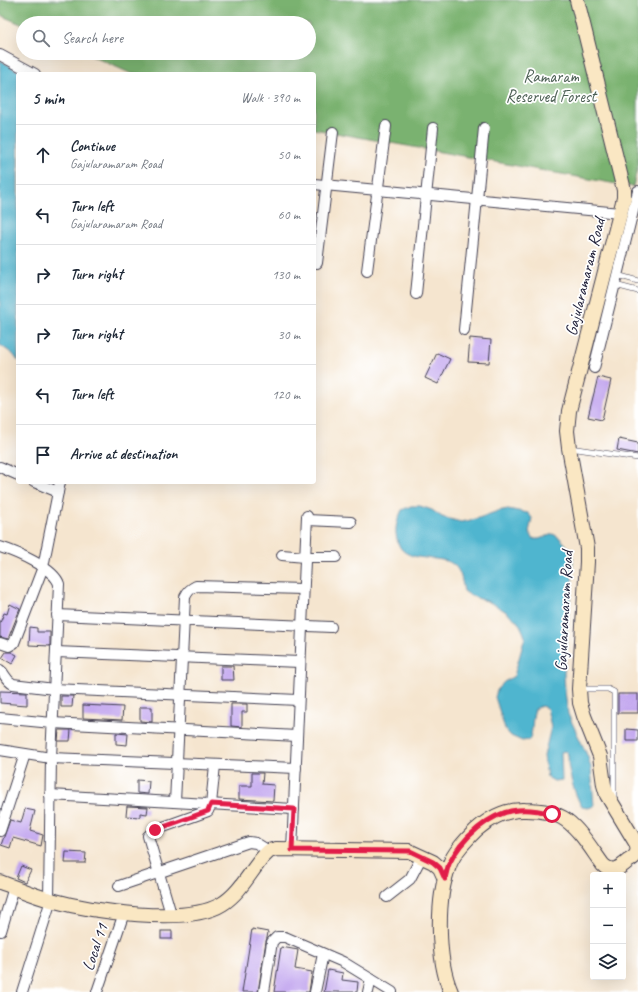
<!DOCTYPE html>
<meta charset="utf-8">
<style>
body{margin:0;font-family:Caveat,sans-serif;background:#f6f6f7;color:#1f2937}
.controls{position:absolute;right:12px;bottom:12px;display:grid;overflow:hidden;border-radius:4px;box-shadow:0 4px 16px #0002}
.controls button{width:36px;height:36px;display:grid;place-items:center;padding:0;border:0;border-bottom:1px solid #e0e1e3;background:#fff;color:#1f2937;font:20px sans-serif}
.stop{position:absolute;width:12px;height:12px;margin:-9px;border:3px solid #e11d48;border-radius:50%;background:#fff}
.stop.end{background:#e11d48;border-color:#fff;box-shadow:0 1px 4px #0008}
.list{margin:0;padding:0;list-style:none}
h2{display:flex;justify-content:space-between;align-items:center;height:52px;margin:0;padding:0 16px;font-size:17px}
h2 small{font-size:13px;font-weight:400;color:#747a83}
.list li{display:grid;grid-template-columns:26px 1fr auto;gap:12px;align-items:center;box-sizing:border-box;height:60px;padding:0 16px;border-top:1px solid #e0e1e3}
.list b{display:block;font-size:15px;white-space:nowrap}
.list p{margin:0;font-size:13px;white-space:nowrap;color:#747a83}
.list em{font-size:13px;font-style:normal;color:#747a83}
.icon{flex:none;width:22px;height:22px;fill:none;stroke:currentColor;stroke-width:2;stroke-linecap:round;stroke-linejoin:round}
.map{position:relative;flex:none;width:638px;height:992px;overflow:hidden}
.search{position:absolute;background:#fff;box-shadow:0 4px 16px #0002;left:16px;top:16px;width:300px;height:44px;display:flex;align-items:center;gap:10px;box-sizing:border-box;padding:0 14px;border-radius:22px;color:#747a83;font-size:15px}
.panel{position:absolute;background:#fff;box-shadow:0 4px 16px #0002;left:16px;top:72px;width:300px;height:412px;border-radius:4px}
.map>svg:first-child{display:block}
.forest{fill:#7ab270;stroke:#4e6a56}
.water{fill:#50b5cf;stroke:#396c85}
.building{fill:#c0a3ee}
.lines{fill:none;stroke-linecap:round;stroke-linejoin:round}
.lane-casing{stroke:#423f51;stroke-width:6}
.street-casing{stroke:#423f51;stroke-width:12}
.secondary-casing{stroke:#423f51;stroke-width:16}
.lane{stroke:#fff;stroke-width:5}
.street{stroke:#fff;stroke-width:10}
.secondary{stroke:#fae7c3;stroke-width:14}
.route{stroke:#e11d48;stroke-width:5}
.labels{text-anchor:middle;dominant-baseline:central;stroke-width:3.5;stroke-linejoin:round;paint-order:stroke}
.park-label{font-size:17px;fill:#4c5f54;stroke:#fff}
.street-label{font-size:17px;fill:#22223b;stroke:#fff}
</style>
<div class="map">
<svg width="638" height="992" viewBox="0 0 638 992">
<rect width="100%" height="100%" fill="#fff"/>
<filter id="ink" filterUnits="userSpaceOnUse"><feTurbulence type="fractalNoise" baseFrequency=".025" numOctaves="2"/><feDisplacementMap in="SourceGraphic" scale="8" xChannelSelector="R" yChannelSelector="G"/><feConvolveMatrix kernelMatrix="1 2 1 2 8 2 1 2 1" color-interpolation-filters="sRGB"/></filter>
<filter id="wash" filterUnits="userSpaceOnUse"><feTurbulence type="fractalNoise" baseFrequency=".012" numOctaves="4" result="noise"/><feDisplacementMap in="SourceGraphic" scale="16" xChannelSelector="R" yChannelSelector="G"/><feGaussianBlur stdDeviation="0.9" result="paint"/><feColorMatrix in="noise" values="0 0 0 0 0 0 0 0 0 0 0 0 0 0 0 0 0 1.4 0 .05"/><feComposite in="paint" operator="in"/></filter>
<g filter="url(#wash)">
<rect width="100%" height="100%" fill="#f5e5cf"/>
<path class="forest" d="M0,0H638V166L633,187L314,129V74H132L85,53H309V23H23V25L0,15Z"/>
<g class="water">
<path d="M0,60L23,74H18V361L13,354L0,345Z"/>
<path d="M411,506H420L432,510L442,517L461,522L476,519L498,511L508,509L528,513L532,518L529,532L534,539H539L553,534L560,538L568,547L573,557L572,584L567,627L564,674L565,691L568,714L588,757L591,768L594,806L588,808L582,807C576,797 571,781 569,769C567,763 570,756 566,751L561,752L562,780L554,781L547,777L544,756L551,727L547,708L541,706L535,709C531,720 534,730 529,740L522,741L511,736L505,729L495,697L498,688L504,682L514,676L525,637C524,633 522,629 520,625C513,615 498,606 487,601C477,598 472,597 464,591C462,583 462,574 456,567C444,552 406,566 398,543C394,530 396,523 402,510Z"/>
</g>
<g id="blocks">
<g class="building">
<path d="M470,338L491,340L489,363L468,362Z"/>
<path d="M437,353L450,359L438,384L425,378Z"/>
<path d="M598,377L611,380L602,420L588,417Z"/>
<path d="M619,439L638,443V454L617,450Z"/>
<path d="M10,604L20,609L8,639L0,637V623L4,613L7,614Z"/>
<path d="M30,627L37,628V632H50V646L29,645Z"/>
<path d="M6,652H11L17,655L12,664L2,658Z"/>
<path d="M221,666H233L234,680H221Z"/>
<path d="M0,691L27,692V705L0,703Z"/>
<rect x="618" y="694" width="20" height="19"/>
<path d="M61,696H73L72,707H61Z"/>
<path d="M231,704H247V712H242V727L231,726Z"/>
<path d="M83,705L123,707L122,720L83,718Z"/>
<path d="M140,707H152V722L140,721Z"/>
<path d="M626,729L638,730V741H626Z"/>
<path d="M59,730H71L70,741H58Z"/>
<path d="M116,733L128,734L127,745L116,744Z"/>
<path d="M252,773H263L262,784L274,785L273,801L239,799V786H252Z"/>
<path d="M137,780L149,781L148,794L137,793Z"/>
<path d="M127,806L148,807L147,814L140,813V817L126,816Z"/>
<path d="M25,809L35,811L30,831L43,835L41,846L13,838L10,848L1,845L10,820L21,823Z"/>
<path d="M66,852L86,853L85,863H65Z"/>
<path d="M21,866L31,870L25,882L16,878Z"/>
<path d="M252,929L268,932L267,938L266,941L258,992H242Z"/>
<rect x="161" y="931" width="11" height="8"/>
<path d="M281,947L298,950L295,969L312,972L309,992H274Z"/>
<path d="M328,970L343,973L342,980L358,982L357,992H324Z"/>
</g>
</g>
</g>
<g filter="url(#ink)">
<use href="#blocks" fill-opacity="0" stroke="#423f51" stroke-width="1"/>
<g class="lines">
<g class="lane-casing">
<g id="lane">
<path d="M617,275L638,281"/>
<path d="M615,285L638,291"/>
<path d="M570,448L638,458"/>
<path d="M580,689H608L614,692V798"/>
</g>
</g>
<g class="street-casing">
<g id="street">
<path d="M0,55L35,74"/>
<path d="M314,184L620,213"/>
<path d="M317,263L333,132"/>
<path d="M367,271L386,126"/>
<path d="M416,294L433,128"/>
<path d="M464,330L484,128"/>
<path d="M594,368L638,191"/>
<path d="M0,467L18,475"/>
<path d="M34,482L58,492"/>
<path d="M307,520L351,522"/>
<path d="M0,547C16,552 54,568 59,584L51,758L49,899"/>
<path d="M282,555L305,557H336"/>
<path d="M57,615L331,627"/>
<path d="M0,643L9,646L14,643L43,567L60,482"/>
<path d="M56,652L300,662"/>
<path d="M0,670C5,673 5,680 13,684L54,689L298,700"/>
<path d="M0,718L52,723L297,736"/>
<path d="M0,750L51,758L296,768"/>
<path d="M50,795L294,809"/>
<path d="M175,802L185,597C188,591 190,589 196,586L303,589"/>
<path d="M0,831L25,754"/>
<path d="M292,850L307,516"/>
<path d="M119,886L249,842L256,843L269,851"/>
<path d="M387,897L410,879L422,856"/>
<path d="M171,914L148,836L155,830L208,811L211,804L215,765"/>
<path d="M1,931L14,887"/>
<path d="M22,992L51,900"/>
<path d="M97,992L124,913"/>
<path d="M264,992L272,942L277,937H285L343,962L392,992"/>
<path d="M315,992L323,954"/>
<path d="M368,992L371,979"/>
</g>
</g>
<g class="secondary-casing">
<g id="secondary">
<path d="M0,882C17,888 34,896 51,900C90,911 187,926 222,904C240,893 250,872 263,857L269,851L276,849L409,851L433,862L440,868L445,879"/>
<path d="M451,992C437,960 436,899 449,866C454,852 466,840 476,830C491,817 506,809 525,810C539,810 555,812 566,820C581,831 592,850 603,865C612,874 620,868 628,861C632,859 636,856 637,852C638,849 637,846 636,843L607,795L604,785L600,756L584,716L580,703L579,689L587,562V548L569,448L567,431L569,411L624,198V190L577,0"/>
</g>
</g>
<use href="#lane" class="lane"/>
<use href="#street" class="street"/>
<use href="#secondary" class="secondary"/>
</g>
</g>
<g class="lines" filter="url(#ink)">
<path class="route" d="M155,830L208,811L211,804L294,809L292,850L410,851L433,862L440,868L445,879C446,874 447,869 449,864C461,839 490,812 518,810C529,809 541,811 552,814"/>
</g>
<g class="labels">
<g class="park-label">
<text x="551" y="76">Ramaram<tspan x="551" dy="20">Reserved Forest</tspan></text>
</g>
<g class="street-label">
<text transform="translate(585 277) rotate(-76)">Gajularamaram Road</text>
<text transform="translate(564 611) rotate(-87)">Gajularamaram Road</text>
<text transform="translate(95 947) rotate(-71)">Local 11</text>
</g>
</g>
</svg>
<div class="controls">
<button>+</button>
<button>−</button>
<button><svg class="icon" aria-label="layers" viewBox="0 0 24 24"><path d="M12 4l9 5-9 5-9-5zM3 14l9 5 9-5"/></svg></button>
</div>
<div class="stop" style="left:552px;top:814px"></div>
<div class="stop end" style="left:155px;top:830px"></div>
<div class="search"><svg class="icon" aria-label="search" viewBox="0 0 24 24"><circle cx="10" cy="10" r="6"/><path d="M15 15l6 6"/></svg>Search here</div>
<section class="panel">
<h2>5 min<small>Walk · 390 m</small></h2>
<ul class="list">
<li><svg class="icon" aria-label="ahead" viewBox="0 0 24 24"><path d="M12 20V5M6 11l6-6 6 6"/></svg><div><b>Continue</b><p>Gajularamaram Road</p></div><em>50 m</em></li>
<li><svg class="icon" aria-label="left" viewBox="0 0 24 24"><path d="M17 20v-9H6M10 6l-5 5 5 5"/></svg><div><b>Turn left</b><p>Gajularamaram Road</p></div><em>60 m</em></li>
<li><svg class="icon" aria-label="right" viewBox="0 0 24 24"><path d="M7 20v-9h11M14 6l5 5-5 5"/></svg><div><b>Turn right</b></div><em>130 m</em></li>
<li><svg class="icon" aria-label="right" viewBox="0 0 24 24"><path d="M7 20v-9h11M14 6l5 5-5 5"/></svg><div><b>Turn right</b></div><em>30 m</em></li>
<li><svg class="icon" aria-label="left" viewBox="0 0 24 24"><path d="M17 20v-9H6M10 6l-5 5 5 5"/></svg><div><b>Turn left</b></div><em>120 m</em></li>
<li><svg class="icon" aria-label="arrive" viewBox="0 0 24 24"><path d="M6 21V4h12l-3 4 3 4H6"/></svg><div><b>Arrive at destination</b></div></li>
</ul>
</section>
</div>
